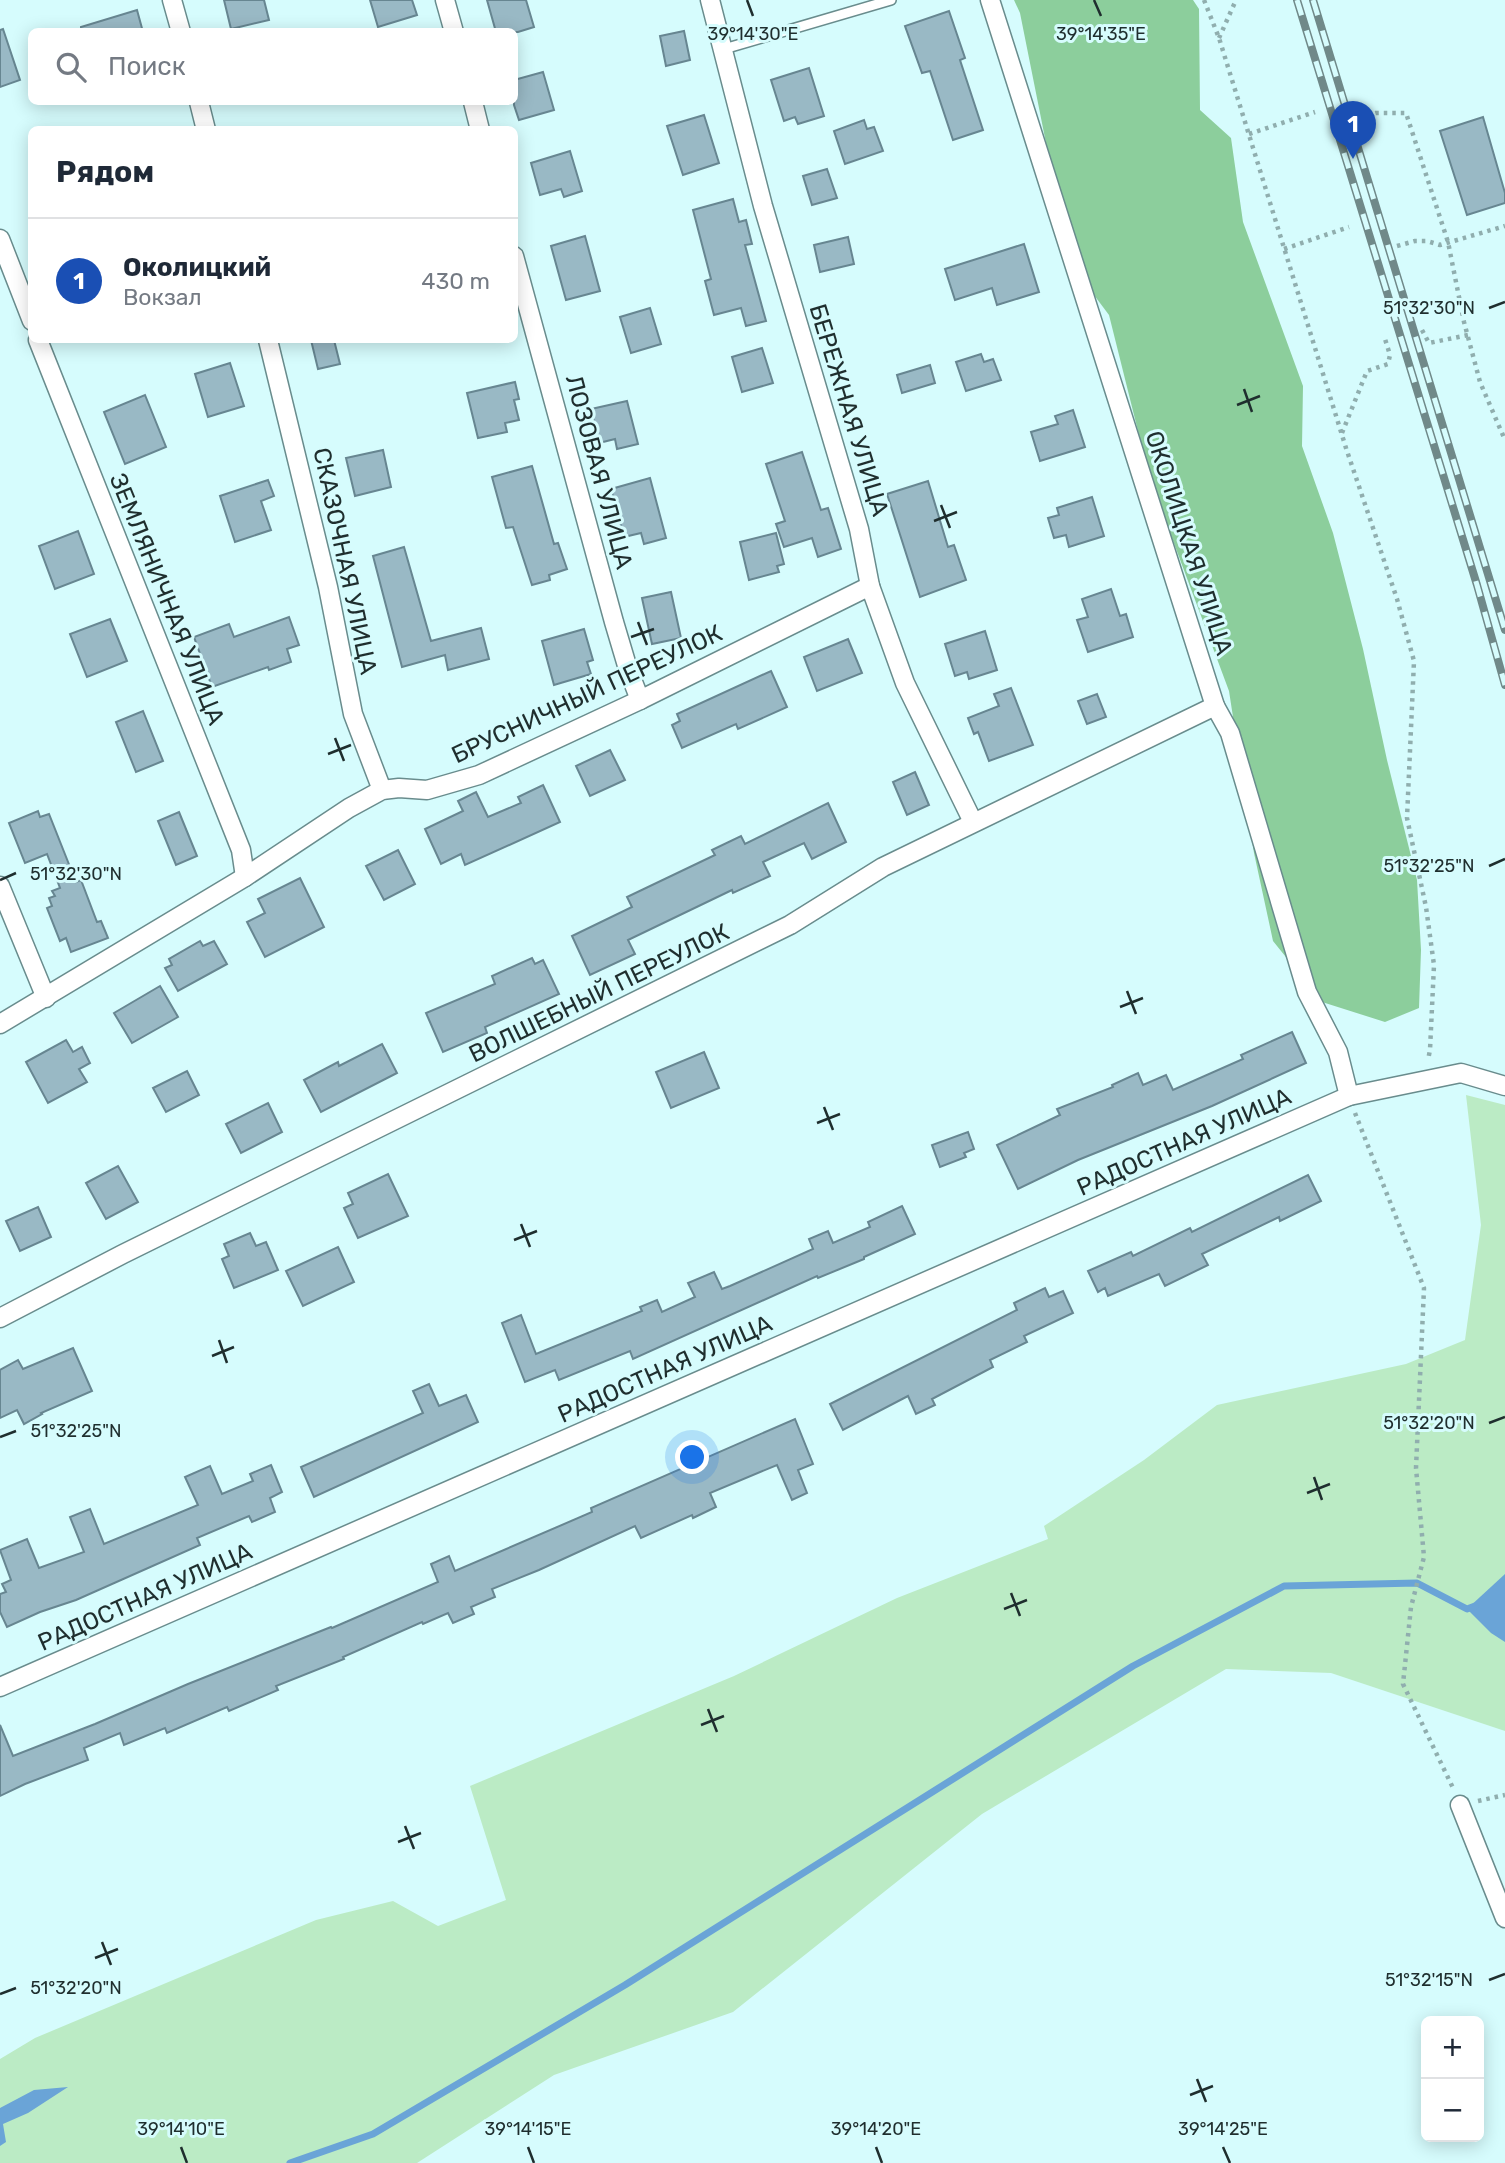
<!DOCTYPE html>
<html lang="ru">
<meta charset="utf-8">
<style>
body{margin:0;font-family:Rubik,sans-serif;background:#f2f2f3;color:#1f2937}
.controls{position:absolute;right:21px;bottom:21px;display:grid;overflow:hidden;border-radius:10px;box-shadow:0 4px 18px #0003}
.controls button{width:63px;height:63px;display:grid;place-items:center;padding:0;border:0;border-bottom:2px solid #e0e1e3;background:#fff;color:#1f2937;font:35px sans-serif}
.you{position:absolute;left:693px;top:1458px;width:24px;height:24px;margin:-18px;border:5px solid #fff;border-radius:50%;background:#1a73e8;box-shadow:0 0 0 10px #1a73e833}
.badge{display:grid;place-items:center;width:46px;height:46px;border-radius:50%;background:#7c3aed;color:#fff;font-size:23px;font-weight:700}
.pin{position:absolute;translate:-50% -58px;filter:drop-shadow(0 2px 4px #0008)}
.pin::after{content:'';position:absolute;top:37px;width:24px;height:21px;background:inherit;clip-path:polygon(0 0,100% 0,50% 100%)}
.list{margin:0;padding:0;list-style:none}
h2{display:flex;justify-content:space-between;align-items:center;height:91px;margin:0;padding:0 28px;font-size:30px}
h2 small{font-size:23px;font-weight:400;color:#747a83}
.list li{display:grid;grid-template-columns:46px 1fr auto;gap:21px;align-items:center;box-sizing:border-box;height:126px;padding:0 28px;border-top:2px solid #e0e1e3}
.list b{display:block;font-size:26px;white-space:nowrap}
.list p{margin:0;font-size:23px;white-space:nowrap;color:#747a83}
.list em{font-size:23px;font-style:normal;color:#747a83}
.icon{flex:none;width:38px;height:38px;fill:none;stroke:currentColor;stroke-width:2;stroke-linecap:round;stroke-linejoin:round}
.map{position:relative;flex:none;width:1505px;height:2163px;overflow:hidden}
.search{position:absolute;background:#fff;box-shadow:0 4px 18px #0003;left:28px;top:28px;width:490px;height:77px;display:flex;align-items:center;gap:18px;box-sizing:border-box;padding:0 24px;border-radius:10px;color:#747a83;font-size:26px}
.panel{position:absolute;background:#fff;box-shadow:0 4px 18px #0003;left:28px;top:126px;width:490px;height:217px;border-radius:10px}
.map>svg:first-child{display:block}
.green{fill:#bbebc5}
.forest{fill:#8cce9c}
.water{fill:#6aa4d7}
.lines{fill:none;stroke-linecap:round;stroke-linejoin:round}
.stream{stroke:#6aa4d7;stroke-width:7}
.building{fill:#99b9c5;stroke:#678691;stroke-width:2}
.service-casing{stroke:#698c8d;stroke-width:12}
.minor-casing{stroke:#698c8d;stroke-width:21}
.path{stroke:#90aeae;stroke-width:4.5;stroke-dasharray:3.5 5;stroke-linecap:butt}
.service{stroke:#fff;stroke-width:9}
.minor{stroke:#fff;stroke-width:18}
.rail-casing{stroke:#708989;stroke-width:8}
.rail{stroke:#d6fcfd;stroke-width:5;stroke-dasharray:16;stroke-linecap:butt}
.ticks{fill:none;stroke:#1f2e2e;stroke-width:2.5}
.labels{text-anchor:middle;dominant-baseline:central;stroke-width:6;stroke-linejoin:round;paint-order:stroke}
.street-label{font-size:24px;fill:#1f2e2e;stroke:#d6fcfd}
.ticks-label{font-size:18px;text-anchor:middle;fill:#1f2e2e;stroke:#d6fcfd;stroke-width:6;stroke-linejoin:round;paint-order:stroke}
</style>
<div class="map">
<svg width="1505" height="2163" viewBox="0 0 1505 2163">
<rect width="100%" height="100%" fill="#d6fcfd"/>
<path class="green" d="M1466,1095L1505,1105V1731L1331,1673L1226,1669L982,1814L733,2012L554,2075L417,2163H0V2059L35,2038L316,1920L393,1901L438,1926L506,1900L470,1786L734,1676L897,1598L1048,1539L1044,1526L1144,1460L1217,1405L1406,1364L1465,1340L1481,1225Z"/>
<path class="forest" d="M1014,0H1193L1199,9L1200,110L1231,138L1243,222L1303,386L1302,446L1333,533L1363,649L1387,760L1417,880L1421,950L1419,1008L1385,1022L1322,1002L1273,941L1254,853L1229,691L1150,479L1109,315L1070,263L1020,13Z"/>
<g class="water">
<path d="M1505,1574V1642L1491,1633L1467,1609Z"/>
<path d="M68,2087L28,2113L3,2124L6,2142L0,2146V2108L34,2090Z"/>
</g>
<g class="lines">
<path class="stream" d="M290,2163L373,2134L625,1985L1133,1666L1284,1586L1417,1583L1467,1609L1475,1606"/>
</g>
<g class="building">
<path d="M224,0H264L269,20L231,29Z"/>
<path d="M370,0H412L417,15L378,27Z"/>
<path d="M487,0H526L534,27L518,32H496Z"/>
<path d="M137,10L143,32H81V27Z"/>
<path d="M949,11L965,58L960,60L983,130L953,140L930,71L922,73L905,26Z"/>
<path d="M3,29L20,80L0,87V30Z"/>
<path d="M684,31L690,60L666,66L660,36Z"/>
<path d="M809,68L824,116L798,124L795,117L784,121L771,80Z"/>
<path d="M543,72L554,110L519,120L514,105V80Z"/>
<path d="M704,115L719,163L683,175L667,126Z"/>
<path d="M1483,117L1505,193V203L1467,215L1440,131Z"/>
<path d="M864,120L867,129L874,127L883,151L845,164L834,131Z"/>
<path d="M570,151L582,191L564,197L561,189L540,195L531,163Z"/>
<path d="M827,169L837,198L812,205L803,176Z"/>
<path d="M733,199L739,222L746,220L752,244L745,245L766,321L746,326L741,308L714,315L705,281L711,279L693,210Z"/>
<path d="M585,236L600,291L566,300L551,246Z"/>
<path d="M848,237L854,264L820,272L814,245Z"/>
<path d="M1024,244L1039,292L997,305L992,288L955,300L945,269Z"/>
<path d="M650,308L661,344L631,353L620,317Z"/>
<path d="M311,340H334L340,364L318,369Z"/>
<path d="M762,348L773,383L742,392L732,357Z"/>
<path d="M981,354L984,362L993,359L1001,380L966,391L956,362Z"/>
<path d="M230,363L244,406L208,417L195,374Z"/>
<path d="M930,365L935,383L902,393L897,375Z"/>
<path d="M515,382L519,399L514,400L519,420L505,423L507,432L478,438L467,393Z"/>
<path d="M145,395L166,447L125,464L104,412Z"/>
<path d="M627,401L638,444L617,449L615,439L599,443L591,409Z"/>
<path d="M1073,410L1085,447L1040,461L1031,432L1058,424L1055,416Z"/>
<path d="M383,450L391,487L355,496L346,458Z"/>
<path d="M802,452L821,510L828,508L841,549L818,557L812,538L784,547L776,524L785,521L766,464Z"/>
<path d="M532,466L554,544L558,543L567,569L549,575L550,580L532,585L513,527L506,528L492,477Z"/>
<path d="M650,478L666,538L644,544L641,533L624,537L611,489Z"/>
<path d="M268,480L274,496L261,501L271,530L235,542L220,496Z"/>
<path d="M928,481L948,547L954,545L966,580L920,597L887,494Z"/>
<path d="M1092,497L1104,536L1069,547L1066,535L1054,538L1048,518L1059,515L1057,508Z"/>
<path d="M78,531L94,574L55,589L39,546Z"/>
<path d="M776,533L784,564L777,566L779,572L749,580L740,542Z"/>
<path d="M404,547L431,641L481,628L489,659L448,670L445,655L402,667L373,556Z"/>
<path d="M1111,589L1120,616L1126,614L1133,637L1088,652L1077,620L1088,617L1082,599Z"/>
<path d="M671,592L681,638L652,644L642,598Z"/>
<path d="M289,617L299,645L287,649L291,662L269,670L268,667L212,687L194,637L229,624L234,637Z"/>
<path d="M110,619L127,661L87,677L70,634Z"/>
<path d="M584,629L593,660L587,662L591,674L554,685L542,641Z"/>
<path d="M985,631L997,670L969,679L967,672L955,676L945,644Z"/>
<path d="M848,639L862,673L817,691L804,657Z"/>
<path d="M771,671L787,707L738,729L736,724L682,748L672,725L680,721L677,714Z"/>
<path d="M1011,688L1033,745L989,761L978,732L974,734L968,718L999,706L994,694Z"/>
<path d="M1097,694L1106,717L1087,724L1078,701Z"/>
<path d="M143,711L163,761L136,772L116,722Z"/>
<path d="M610,750L625,780L590,796L576,766Z"/>
<path d="M915,772L929,805L907,815L893,782Z"/>
<path d="M543,785L560,822L465,865L461,854L441,864L425,829L463,811L458,801L476,792L488,817L521,803L518,797Z"/>
<path d="M828,803L846,842L812,859L804,843L763,862L770,876L733,893L732,890L628,940L635,954L590,975L572,936L632,907L627,897L715,855L712,850L741,836L745,844Z"/>
<path d="M38,811L40,817L49,814L76,882L81,880L97,922L101,921L108,938L71,952L66,938L60,941L47,908L52,906L49,898L55,896L52,891L60,888L47,854L25,863L9,823Z"/>
<path d="M179,812L197,856L176,865L158,821Z"/>
<path d="M398,850L415,884L384,900L366,866Z"/>
<path d="M300,878L324,927L265,957L247,922L265,913L258,899Z"/>
<path d="M200,941L203,946L214,941L227,964L178,991L165,968L172,965L169,959Z"/>
<path d="M532,958L535,964L543,960L559,994L485,1027L487,1033L443,1052L426,1013L495,984L492,976Z"/>
<path d="M160,986L178,1017L132,1043L114,1013Z"/>
<path d="M1292,1032L1306,1063L1212,1106L1078,1160L1018,1189L997,1145L1060,1115L1057,1109L1113,1087L1112,1085L1138,1073L1143,1085L1166,1075L1173,1090L1243,1059L1241,1055Z"/>
<path d="M66,1040L73,1052L82,1047L90,1063L79,1069L87,1082L48,1103L26,1062Z"/>
<path d="M382,1044L397,1073L321,1112L304,1080L338,1062L339,1066Z"/>
<path d="M704,1052L719,1088L671,1108L656,1072Z"/>
<path d="M187,1071L199,1095L166,1112L153,1088Z"/>
<path d="M268,1103L282,1132L241,1153L226,1124Z"/>
<path d="M968,1132L974,1149L964,1153L966,1157L940,1167L932,1145Z"/>
<path d="M118,1166L138,1202L106,1219L86,1183Z"/>
<path d="M388,1174L408,1216L358,1238L344,1208L353,1204L348,1193Z"/>
<path d="M1308,1175L1321,1201L1280,1221L1279,1217L1202,1254L1208,1265L1165,1286L1159,1274L1108,1296L1105,1288L1098,1292L1088,1271L1131,1252L1133,1256L1190,1228L1192,1232Z"/>
<path d="M902,1206L915,1234L864,1257V1259L818,1278L817,1276L633,1359L630,1351L559,1380L555,1370L525,1382L502,1323L521,1315L536,1354L642,1311L640,1307L657,1300L662,1312L695,1297L688,1283L714,1272L722,1289L730,1286L813,1249L809,1239L828,1231L833,1243L870,1227L868,1222Z"/>
<path d="M38,1207L51,1237L20,1251L6,1221Z"/>
<path d="M250,1233L256,1246L266,1242L278,1270L234,1288L222,1259L229,1256L224,1244Z"/>
<path d="M338,1247L354,1282L303,1306L286,1271Z"/>
<path d="M1045,1288L1049,1297L1063,1291L1073,1313L1024,1336L1027,1342L990,1360L993,1367L932,1399L935,1405L916,1414L908,1396L843,1430L830,1404L1017,1310L1014,1303Z"/>
<path d="M73,1348L92,1391L41,1413L42,1414L24,1424L17,1410L0,1418V1370L18,1360L23,1369Z"/>
<path d="M429,1384L439,1406L466,1395L478,1422L314,1497L301,1467L423,1413L413,1391Z"/>
<path d="M795,1419L813,1464L798,1470L807,1493L792,1500L777,1465L710,1493L716,1507L693,1518L692,1515L641,1538L635,1526L539,1570L492,1589L495,1597L471,1607L474,1614L453,1623L448,1613L423,1624L422,1622L343,1657L344,1659L276,1686L278,1690L229,1711L227,1707L167,1733L165,1728L124,1745L120,1733L84,1748L88,1760L25,1784L0,1796V1725L13,1756L95,1724L188,1684L331,1627L332,1628L438,1582L431,1564L449,1556L455,1571L592,1512L591,1508Z"/>
<path d="M271,1465L282,1492L270,1498L275,1512L252,1522L249,1516L197,1538L200,1545L76,1600L40,1612L7,1627L0,1612V1594L6,1592L2,1584L11,1580L0,1550L27,1539L39,1568L84,1552L70,1517L90,1509L104,1544L198,1505L185,1477L210,1466L222,1494L253,1481L250,1474Z"/>
</g>
<g class="lines">
<g class="service-casing">
<path id="service" d="M724,49L891,0"/>
</g>
<g class="minor-casing">
<g id="minor">
<path d="M172,0L181,32"/>
<path d="M445,0L454,32"/>
<path d="M710,0L763,206L859,529L870,586L905,683L973,822"/>
<path d="M990,0L1215,706L1230,733L1307,992L1338,1052L1349,1096"/>
<path d="M199,102L206,130"/>
<path d="M473,102L480,130"/>
<path d="M0,239L32,321"/>
<path d="M514,256L614,622L628,669L640,700"/>
<path d="M38,340L241,850L245,877"/>
<path d="M268,340L328,587L353,714L382,790"/>
<path d="M0,886L46,998"/>
<path d="M0,1024L245,877L349,808L382,790L399,788L427,790L479,775L640,700L870,586"/>
<path d="M0,1318L123,1254L790,925L883,867L1215,706"/>
<path d="M0,1687L1349,1096L1461,1073L1505,1086"/>
<path d="M1460,1805L1505,1918"/>
</g>
</g>
<g class="path">
<path d="M1204,0L1219,38L1346,448L1397,599L1414,661L1407,818L1426,907L1434,965L1430,1050L1428,1060"/>
<path d="M1219,38L1236,0"/>
<path d="M1359,118L1376,113H1406L1448,242L1464,322L1480,382L1505,440"/>
<path d="M1249,134L1315,112"/>
<path d="M1397,246L1415,241H1427L1440,245L1505,226"/>
<path d="M1284,249L1349,227"/>
<path d="M1422,330L1429,343L1468,335"/>
<path d="M1342,433L1367,371L1388,364L1390,355L1385,339"/>
<path d="M1355,1113L1424,1288L1416,1468L1424,1557L1411,1607L1403,1684L1453,1788"/>
<path d="M1478,1801L1505,1795"/>
</g>
<use href="#service" class="service"/>
<use href="#minor" class="minor"/>
<g class="rail-casing">
<g id="rail">
<path d="M1297,0L1477,585L1505,685"/>
<path d="M1313,0L1505,630"/>
</g>
</g>
<use href="#rail" class="rail"/>
</g>
<path class="ticks" d="M747,0L753,16M1094,0L1101,16M1489,308L1505,302M1244,389L1252,412M1237,405L1260,396M941,505L950,528M934,521L957,512M638,622L647,645M631,637L654,629M335,738L344,761M328,754L351,745M1489,866L1505,859M0,880L16,873M1127,991L1136,1014M1120,1007L1143,998M824,1107L833,1130M817,1123L840,1114M521,1224L530,1247M514,1240L537,1231M219,1340L227,1363M212,1356L234,1347M1489,1423L1505,1417M0,1437L16,1431M1314,1477L1322,1500M1307,1493L1330,1484M1011,1593L1020,1616M1004,1609L1027,1600M708,1709L717,1732M701,1725L724,1716M405,1826L414,1849M398,1842L421,1833M102,1942L111,1965M95,1958L118,1949M1489,1980L1505,1974M0,1994L16,1988M1197,2079L1206,2102M1190,2095L1213,2086M181,2147L187,2163M528,2147L534,2163M876,2147L882,2163M1223,2147L1230,2163"/>
<g class="labels">
<g class="street-label">
<text transform="translate(849 410) rotate(73)">БЕРЕЖНАЯ УЛИЦА</text>
<text transform="translate(599 472) rotate(75)">ЛОЗОВАЯ УЛИЦА</text>
<text transform="translate(1189 543) rotate(72)">ОКОЛИЦКАЯ УЛИЦА</text>
<text transform="translate(345 561) rotate(78)">СКАЗОЧНАЯ УЛИЦА</text>
<text transform="translate(167 599) rotate(68)">ЗЕМЛЯНИЧНАЯ УЛИЦА</text>
<text transform="translate(587 694) rotate(-25)">БРУСНИЧНЫЙ ПЕРЕУЛОК</text>
<text transform="translate(599 993) rotate(-26)">ВОЛШЕБНЫЙ ПЕРЕУЛОК</text>
<text transform="translate(1184 1142) rotate(-24)">РАДОСТНАЯ УЛИЦА</text>
<text transform="translate(665 1369) rotate(-24)">РАДОСТНАЯ УЛИЦА</text>
<text transform="translate(145 1597) rotate(-24)">РАДОСТНАЯ УЛИЦА</text>
</g>
</g>
<g class="ticks-label">
<text x="753" y="40">39°14'30"E</text>
<text x="1101" y="40">39°14'35"E</text>
<text x="1429" y="314">51°32'30"N</text>
<text x="1429" y="872">51°32'25"N</text>
<text x="76" y="880">51°32'30"N</text>
<text x="1429" y="1429">51°32'20"N</text>
<text x="76" y="1437">51°32'25"N</text>
<text x="1429" y="1986">51°32'15"N</text>
<text x="76" y="1994">51°32'20"N</text>
<text x="181" y="2135">39°14'10"E</text>
<text x="528" y="2135">39°14'15"E</text>
<text x="876" y="2135">39°14'20"E</text>
<text x="1223" y="2135">39°14'25"E</text>
</g>
</svg>
<div class="controls">
<button>+</button>
<button>−</button>
</div>
<div class="you"></div>
<div class="pin badge" style="left:1353px;top:159px;background:#1a4fb4">1</div>
<div class="search"><svg class="icon" aria-label="search" viewBox="0 0 24 24"><circle cx="10" cy="10" r="6"/><path d="M15 15l6 6"/></svg>Поиск</div>
<section class="panel">
<h2>Рядом<small></small></h2>
<ul class="list">
<li><span class="badge" style="background:#1a4fb4">1</span><div><b>Околицкий</b><p>Вокзал</p></div><em>430 m</em></li>
</ul>
</section>
</div>
